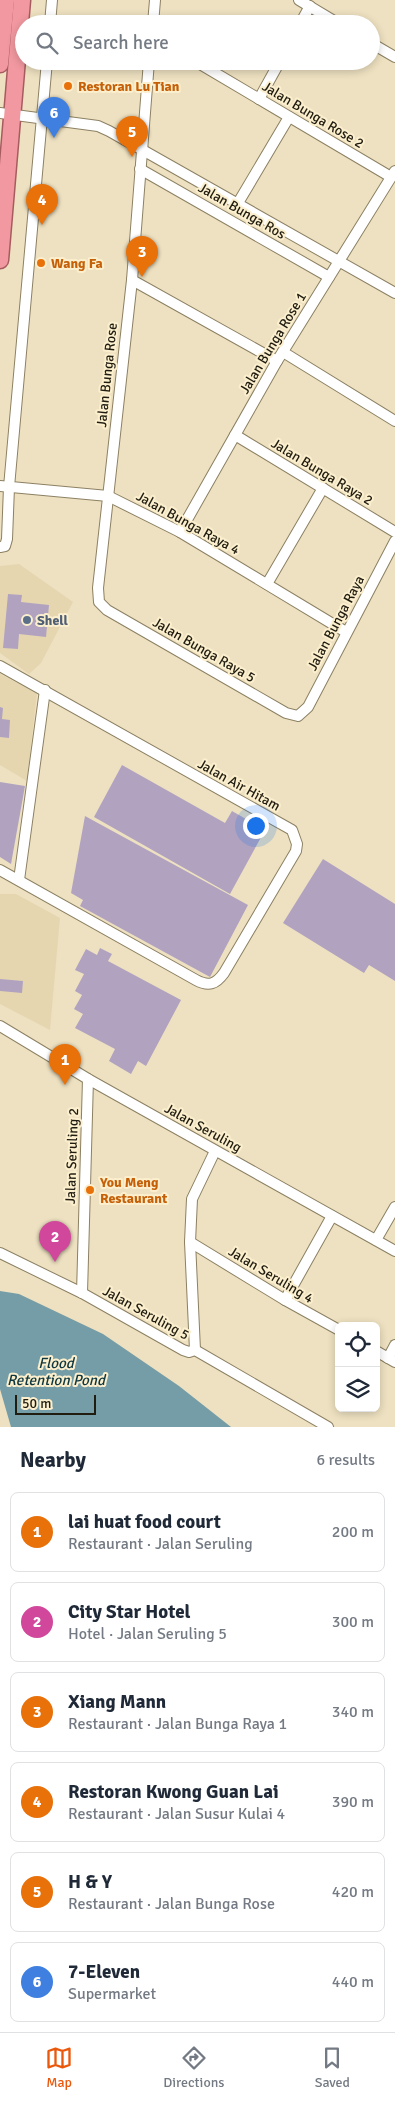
<!DOCTYPE html>
<meta charset="utf-8">
<style>
body{margin:0;font-family:Signika,sans-serif;background:#f2f2f3;color:#1f2937}
.controls{position:absolute;right:15px;bottom:15px;display:grid;overflow:hidden;border-radius:8px;box-shadow:0 2px 8px #0003}
.controls button{width:45px;height:45px;display:grid;place-items:center;padding:0;border:0;border-bottom:1px solid #e0e1e3;background:#fff;color:#1f2937;font:25px sans-serif}
.scale{position:absolute;left:15px;bottom:12px;width:81px;box-sizing:border-box;padding-left:5px;border:2px solid #201c10;border-top:0;font-size:14px;line-height:18px;white-space:nowrap;color:#201c10;-webkit-text-stroke:4px #fbefce;paint-order:stroke}
.you{position:absolute;left:255px;top:825px;width:18px;height:18px;margin:-12px;border:4px solid #fff;border-radius:50%;background:#1a73e8;box-shadow:0 0 0 8px #1a73e833}
.badge{display:grid;place-items:center;width:32px;height:32px;border-radius:50%;background:#ea580c;color:#fff;font-size:16px;font-weight:700}
.pin{position:absolute;translate:-50% -41px;filter:drop-shadow(0 1px 2px #0008)}
.pin::after{content:'';position:absolute;top:26px;width:18px;height:15px;background:inherit;clip-path:polygon(0 0,100% 0,50% 100%)}
.list{margin:0;padding:0;list-style:none}
h2{display:flex;justify-content:space-between;align-items:center;height:65px;margin:0;padding:0 20px;font-size:21px}
h2 small{font-size:16px;font-weight:400;color:#747a83}
.list li{display:grid;grid-template-columns:32px 1fr auto;gap:15px;align-items:center;box-sizing:border-box;height:80px;margin:0 10px 10px;padding:0 10px;border:1px solid #e0e1e3;border-radius:8px}
.list b{display:block;font-size:19px;white-space:nowrap}
.list p{margin:0;font-size:16px;white-space:nowrap;color:#747a83}
.list em{font-size:16px;font-style:normal;color:#747a83}
.icon{flex:none;width:28px;height:28px;fill:none;stroke:currentColor;stroke-width:2;stroke-linecap:round;stroke-linejoin:round}
.map{position:relative;flex:none;width:395px;height:1427px;overflow:hidden}
.search{position:absolute;background:#fff;box-shadow:0 2px 8px #0003;left:15px;right:15px;top:15px;height:55px;display:flex;align-items:center;gap:12px;box-sizing:border-box;padding:0 18px;border-radius:28px;color:#747a83;font-size:19px}
.sheet{height:605px;background:#fff}
nav{display:flex;justify-content:space-around;align-items:center;box-sizing:border-box;height:70px;border-top:1px solid #e0e1e3;background:#fff;font-size:14px;color:#747a83}
nav a{display:grid;justify-items:center;gap:2px}
nav .on{color:#ea580c}
.map>svg:first-child{display:block}
.built{fill:#e5d6b0}
.water{fill:#759da7}
.building{fill:#b1a3c0}
.lines{fill:none;stroke-linecap:round;stroke-linejoin:round}
.minor-casing{stroke:#8c8063;stroke-width:12}
.trunk-casing{stroke:#a65c5f;stroke-width:19}
.minor{stroke:#fff;stroke-width:10}
.trunk{stroke:#f298a0;stroke-width:16}
.food-dot{fill:#e8710a;stroke:#fbefce;stroke-width:2}
.service-dot{fill:#5c6f8a;stroke:#fbefce;stroke-width:2}
.labels{text-anchor:middle;dominant-baseline:central;stroke-width:4;stroke-linejoin:round;paint-order:stroke}
.food-label{font-size:14px;font-weight:bold;fill:#c56008;stroke:#fbefce;text-anchor:start}
.street-label{font-size:14px;fill:#201c10;stroke:#fbefce}
.service-label{font-size:14px;font-weight:bold;fill:#4e5e75;stroke:#fbefce;text-anchor:start}
.water-label{font-size:15px;font-style:italic;fill:#0f373f;stroke:#fbefce}
</style>
<div class="map">
<svg width="395" height="1427" viewBox="0 0 395 1427">
<rect width="100%" height="100%" fill="#eee1c1"/>
<g class="built">
<path d="M19,564L73,602L41,663L29,674L0,653V566Z"/>
<path d="M0,674L37,693L27,781L0,765Z"/>
<path d="M0,894H16L60,918L50,1030L0,1004Z"/>
</g>
<path class="water" d="M0,1291L19,1294L103,1334L179,1386L231,1427H11L0,1389Z"/>
<g class="building">
<path d="M8,594L22,595L21,602L49,605L46,637L19,634L18,649L3,648Z"/>
<path d="M0,707L3,708L2,719L10,720L9,738L0,737Z"/>
<path d="M122,765L225,823L232,811L265,830L230,894L94,817Z"/>
<path d="M0,782L25,786L11,864L0,857Z"/>
<path d="M85,816L248,905L210,977L80,906L83,900L71,893Z"/>
<path d="M323,859L395,904V981L369,965L364,973L283,923Z"/>
<path d="M100,948L112,954L108,961L181,1000L146,1066L138,1061L131,1074L109,1061L115,1049L75,1028L83,1014L74,1009L82,995L75,991L84,974L75,970L86,949L97,955Z"/>
<path d="M0,979L23,981L22,993L0,991Z"/>
</g>
<g class="lines">
<g class="minor-casing">
<g id="minor">
<path d="M299,0L339,24"/>
<path d="M50,24L52,0"/>
<path d="M153,24L155,0"/>
<path d="M300,24L310,6"/>
<path d="M371,43L395,57"/>
<path d="M149,61L132,280L98,588L99,602L107,610L286,713L298,716L308,707L395,541"/>
<path d="M195,61L391,177"/>
<path d="M259,99L280,61"/>
<path d="M0,113L98,126L109,131L395,293"/>
<path d="M140,169L329,277"/>
<path d="M238,203L289,117"/>
<path d="M132,280L277,361"/>
<path d="M283,352L395,421"/>
<path d="M235,435L395,532"/>
<path d="M0,486L108,496L180,532L346,632"/>
<path d="M180,532L277,361L395,171"/>
<path d="M0,547L5,546L7,539L9,487L47,61"/>
<path d="M267,584L323,488"/>
<path d="M0,666L292,830L297,844L296,851L224,973C216,984 209,987 196,980L0,870"/>
<path d="M19,880L45,690"/>
<path d="M0,1026L88,1079L395,1251"/>
<path d="M376,1240L395,1207"/>
<path d="M190,1242L285,1300L339,1330"/>
<path d="M0,1253L82,1293L183,1350L189,1352L195,1350L328,1427"/>
<path d="M82,1293L88,1079"/>
<path d="M285,1300L332,1216"/>
<path d="M195,1350L190,1242L192,1199L215,1151"/>
<path d="M376,1351L395,1362"/>
<path d="M388,1358L395,1345"/>
</g>
</g>
<g class="trunk-casing">
<g id="trunk">
<path d="M0,64L6,0"/>
<path d="M0,260L22,0"/>
</g>
</g>
<use href="#minor" class="minor"/>
<use href="#trunk" class="trunk"/>
</g>
<g class="food-dot">
<circle cx="68" cy="86" r="5"/>
<circle cx="41" cy="263" r="5"/>
<circle cx="90" cy="1190" r="5"/>
</g>
<circle class="service-dot" cx="27" cy="620" r="5"/>
<g class="labels">
<g class="food-label">
<text x="78" y="86">Restoran Lu Tian</text>
<text x="51" y="263">Wang Fa</text>
<text x="100" y="1182">You Meng<tspan x="100" dy="16">Restaurant</tspan></text>
</g>
<g class="street-label">
<text transform="translate(313 115) rotate(31)">Jalan Bunga Rose 2</text>
<text transform="translate(242 211) rotate(30)">Jalan Bunga Ros</text>
<text transform="translate(273 343) rotate(-59)">Jalan Bunga Rose 1</text>
<text transform="translate(107 375) rotate(-84)">Jalan Bunga Rose</text>
<text transform="translate(322 472) rotate(31)">Jalan Bunga Raya 2</text>
<text transform="translate(188 523) rotate(29)">Jalan Bunga Raya 4</text>
<text transform="translate(336 623) rotate(-62)">Jalan Bunga Raya</text>
<text transform="translate(204 650) rotate(30)">Jalan Bunga Raya 5</text>
<text transform="translate(239 785) rotate(29)">Jalan Air Hitam</text>
<text transform="translate(203 1128) rotate(29)">Jalan Seruling</text>
<text transform="translate(72 1156) rotate(-88)">Jalan Seruling 2</text>
<text transform="translate(271 1275) rotate(31)">Jalan Seruling 4</text>
<text transform="translate(146 1313) rotate(29)">Jalan Seruling 5</text>
</g>
<g class="service-label">
<text x="37" y="620">Shell</text>
</g>
<g class="water-label">
<text x="56" y="1363">Flood<tspan x="56" dy="17">Retention Pond</tspan></text>
</g>
</g>
</svg>
<div class="controls">
<button><svg class="icon" aria-label="locate" viewBox="0 0 24 24"><circle cx="12" cy="12" r="6"/><path d="M12 2v4M12 18v4M2 12h4M18 12h4"/></svg></button>
<button><svg class="icon" aria-label="layers" viewBox="0 0 24 24"><path d="M12 4l9 5-9 5-9-5zM3 14l9 5 9-5"/></svg></button>
</div>
<div class="scale">50 m</div>
<div class="you"></div>
<div class="pin badge" style="left:65px;top:1085px;background:#e8710a">1</div>
<div class="pin badge" style="left:55px;top:1262px;background:#d1479c">2</div>
<div class="pin badge" style="left:142px;top:277px;background:#e8710a">3</div>
<div class="pin badge" style="left:42px;top:225px;background:#e8710a">4</div>
<div class="pin badge" style="left:132px;top:157px;background:#e8710a">5</div>
<div class="pin badge" style="left:54px;top:138px;background:#3f7fe0">6</div>
<div class="search"><svg class="icon" aria-label="search" viewBox="0 0 24 24"><circle cx="10" cy="10" r="6"/><path d="M15 15l6 6"/></svg>Search here</div>
</div>
<section class="sheet">
<h2>Nearby<small>6 results</small></h2>
<ul class="list">
<li><span class="badge" style="background:#e8710a">1</span><div><b>lai huat food court</b><p>Restaurant · Jalan Seruling</p></div><em>200 m</em></li>
<li><span class="badge" style="background:#d1479c">2</span><div><b>City Star Hotel</b><p>Hotel · Jalan Seruling 5</p></div><em>300 m</em></li>
<li><span class="badge" style="background:#e8710a">3</span><div><b>Xiang Mann</b><p>Restaurant · Jalan Bunga Raya 1</p></div><em>340 m</em></li>
<li><span class="badge" style="background:#e8710a">4</span><div><b>Restoran Kwong Guan Lai</b><p>Restaurant · Jalan Susur Kulai 4</p></div><em>390 m</em></li>
<li><span class="badge" style="background:#e8710a">5</span><div><b>H &amp; Y</b><p>Restaurant · Jalan Bunga Rose</p></div><em>420 m</em></li>
<li><span class="badge" style="background:#3f7fe0">6</span><div><b>7-Eleven</b><p>Supermarket</p></div><em>440 m</em></li>
</ul>
</section>
<nav>
<a class="on"><svg class="icon" aria-label="map" viewBox="0 0 24 24"><path d="M3 6l6-2 6 2 6-2v14l-6 2-6-2-6 2zM9 4v14M15 6v14"/></svg>Map</a>
<a><svg class="icon" aria-label="directions" viewBox="0 0 24 24"><path d="M12 3l9 9-9 9-9-9zM9 14v-3h6M13 9l2 2-2 2"/></svg>Directions</a>
<a><svg class="icon" aria-label="saved" viewBox="0 0 24 24"><path d="M7 4h10v16l-5-4-5 4z"/></svg>Saved</a>
</nav>
